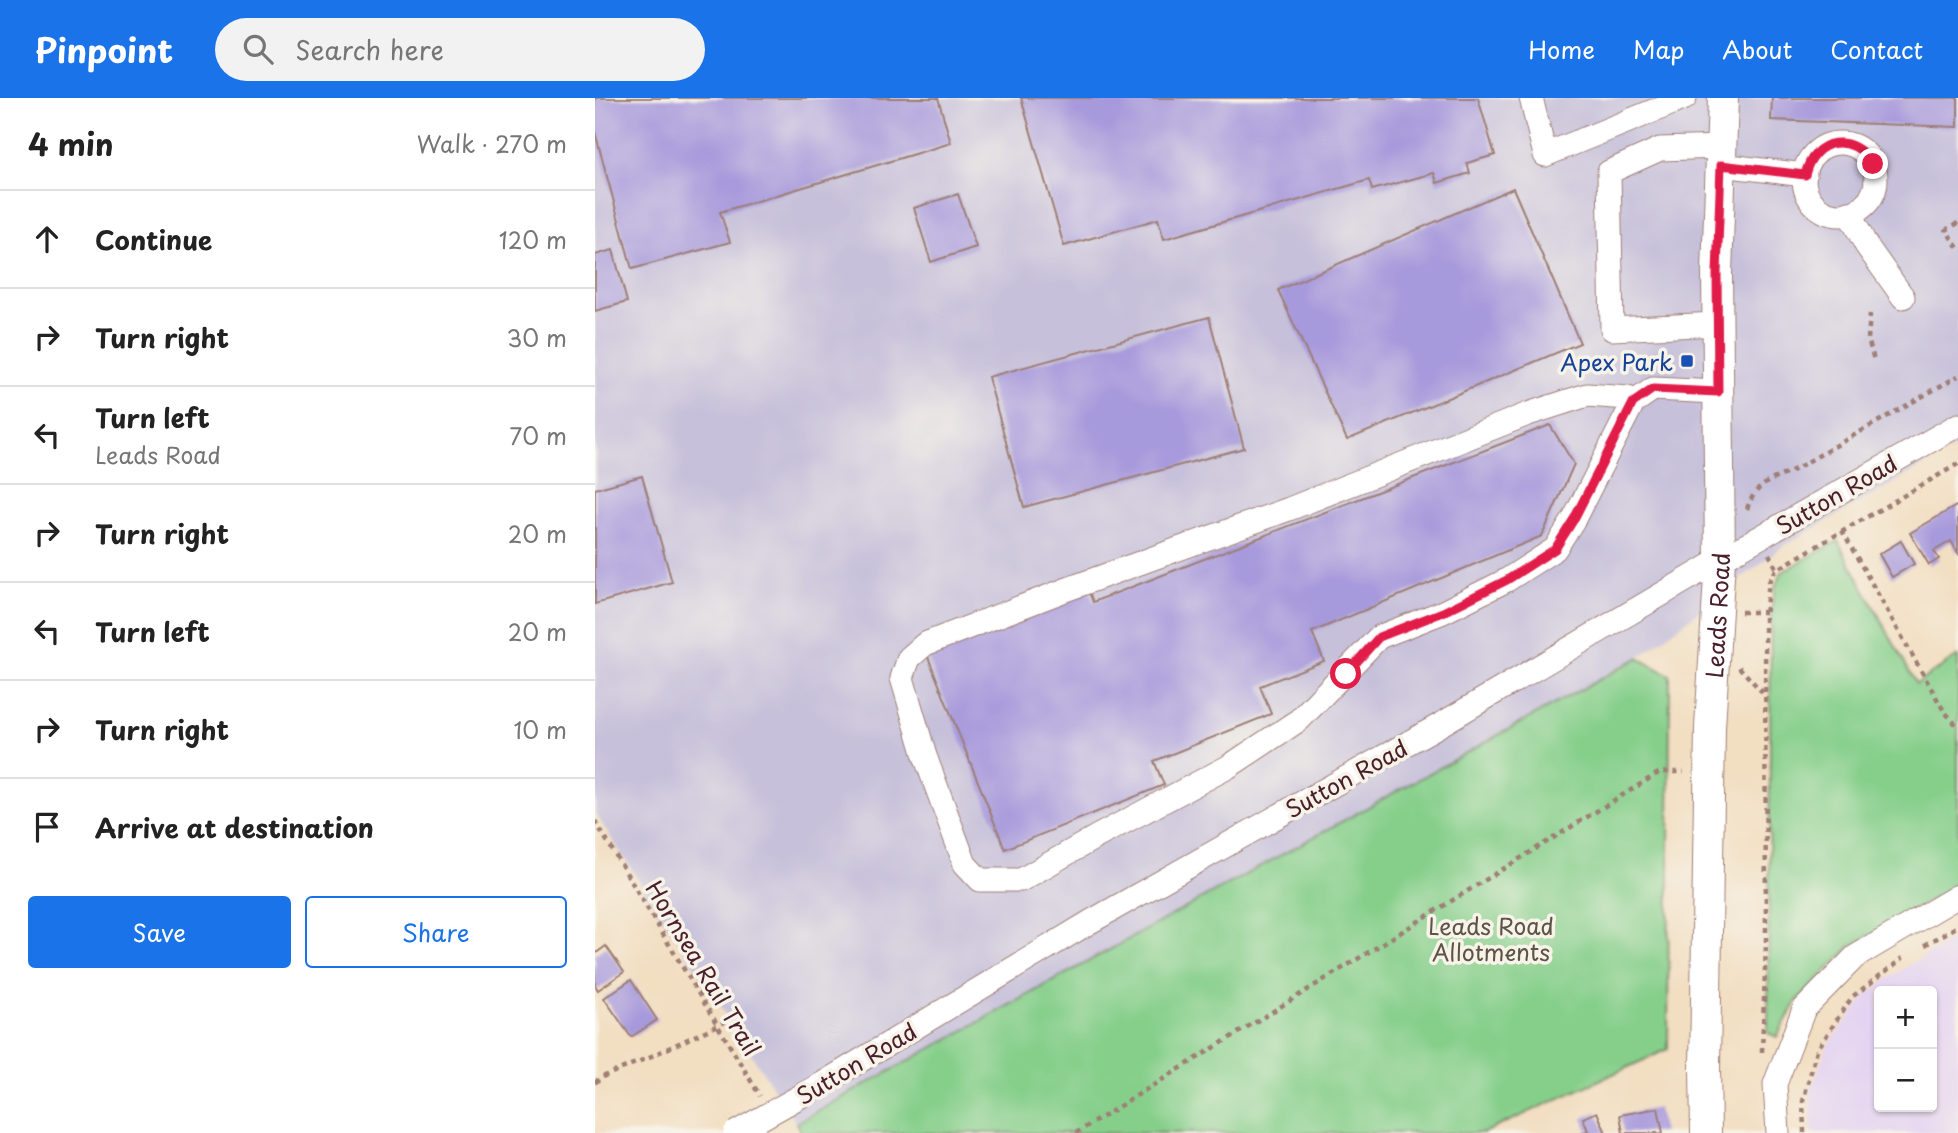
<!DOCTYPE html>
<meta charset="utf-8">
<style>
body{margin:0;font-family:"Playpen Sans",sans-serif;background:#f2f2f2;color:#222}
.controls{position:absolute;right:21px;bottom:21px;display:grid;overflow:hidden;border-radius:7px;box-shadow:0 2px 5px #0004}
.controls button{width:63px;height:63px;display:grid;place-items:center;padding:0;border:0;border-bottom:2px solid #e0e0e0;background:#fff;color:#222;font:35px sans-serif}
.stop{position:absolute;width:21px;height:21px;margin:-16px;border:5px solid #e11d48;border-radius:50%;background:#fff}
.stop.end{background:#e11d48;border-color:#fff;box-shadow:0 2px 7px #0008}
.list{margin:0;padding:0;list-style:none}
h2{display:flex;justify-content:space-between;align-items:center;height:91px;margin:0;padding:0 28px;font-size:30px}
h2 small{font-size:23px;font-weight:400;color:#767676}
.list li{display:grid;grid-template-columns:46px 1fr auto;gap:21px;align-items:center;box-sizing:border-box;height:98px;padding:0 28px;border-top:2px solid #e0e0e0}
.list b{display:block;font-size:26px;white-space:nowrap}
.list p{margin:0;font-size:23px;white-space:nowrap;color:#767676}
.list em{font-size:23px;font-style:normal;color:#767676}
.actions{display:flex;gap:14px;padding:21px 28px}
.actions a{flex:1;padding:16px 0;border:2px solid #1a73e8;border-radius:7px;text-align:center;font-size:24px;color:#1a73e8}
.actions .main{background:#1a73e8;color:#fff}
.icon{flex:none;width:38px;height:38px;fill:none;stroke:currentColor;stroke-width:2;stroke-linecap:round;stroke-linejoin:round}
.map{position:relative;flex:none;width:1363px;height:1035px;overflow:hidden}
header{display:flex;align-items:center;gap:42px;box-sizing:border-box;height:98px;padding:0 35px;background:#1a73e8;color:#fff}
header strong{font-size:33px}
nav{display:flex;gap:38px;margin-inline-start:auto;font-size:24px}
.search{width:490px;height:63px;background:#f2f2f2;display:flex;align-items:center;gap:18px;box-sizing:border-box;padding:0 24px;border-radius:38px;color:#767676;font-size:26px}
main{display:flex}
aside{flex:1;background:#fff}
.map>svg:first-child{display:block}
.built{fill:#e4d3f2;fill-rule:evenodd}
.industrial{fill:#c6c0da}
.green{fill:#86cf8b;stroke:#68775b;stroke-width:2}
.building{fill:#a79adc}
.lines{fill:none;stroke-linecap:round;stroke-linejoin:round}
.minor-casing{stroke:#9e7e76;stroke-width:25}
.major-casing{stroke:#9e7e76;stroke-width:32}
.path{stroke:#9e7e76;stroke-width:4.5;stroke-dasharray:5 5;stroke-linecap:butt}
.minor{stroke:#fff;stroke-width:23}
.major{stroke:#fff;stroke-width:30}
.minor-bridge-casing{stroke:#9e7e76;stroke-width:25;stroke-linecap:butt}
.minor-bridge{stroke:#fff;stroke-width:23}
.route{stroke:#e11d48;stroke-width:9}
.transit-dot{fill:#1a4fb4;stroke:#f7f3e8;stroke-width:2.5}
.labels{text-anchor:middle;dominant-baseline:central;stroke-width:7;stroke-linejoin:round;paint-order:stroke}
.transit-label{font-size:23px;fill:#164399;stroke:#f7f3e8;text-anchor:end}
.street-label{font-size:23px;fill:#4a1f2b;stroke:#f7f3e8}
.park-label{font-size:23px;fill:#5c5448;stroke:#f7f3e8}
</style>
<header>
<strong>Pinpoint</strong>
<div class="search"><svg class="icon" aria-label="search" viewBox="0 0 24 24"><circle cx="10" cy="10" r="6"/><path d="M15 15l6 6"/></svg>Search here</div>
<nav><a>Home</a><a>Map</a><a>About</a><a>Contact</a></nav>
</header>
<main>
<aside>
<h2>4 min<small>Walk · 270 m</small></h2>
<ul class="list">
<li><svg class="icon" aria-label="ahead" viewBox="0 0 24 24"><path d="M12 20V5M6 11l6-6 6 6"/></svg><div><b>Continue</b></div><em>120 m</em></li>
<li><svg class="icon" aria-label="right" viewBox="0 0 24 24"><path d="M7 20v-9h11M14 6l5 5-5 5"/></svg><div><b>Turn right</b></div><em>30 m</em></li>
<li><svg class="icon" aria-label="left" viewBox="0 0 24 24"><path d="M17 20v-9H6M10 6l-5 5 5 5"/></svg><div><b>Turn left</b><p>Leads Road</p></div><em>70 m</em></li>
<li><svg class="icon" aria-label="right" viewBox="0 0 24 24"><path d="M7 20v-9h11M14 6l5 5-5 5"/></svg><div><b>Turn right</b></div><em>20 m</em></li>
<li><svg class="icon" aria-label="left" viewBox="0 0 24 24"><path d="M17 20v-9H6M10 6l-5 5 5 5"/></svg><div><b>Turn left</b></div><em>20 m</em></li>
<li><svg class="icon" aria-label="right" viewBox="0 0 24 24"><path d="M7 20v-9h11M14 6l5 5-5 5"/></svg><div><b>Turn right</b></div><em>10 m</em></li>
<li><svg class="icon" aria-label="arrive" viewBox="0 0 24 24"><path d="M6 21V4h12l-3 4 3 4H6"/></svg><div><b>Arrive at destination</b></div></li>
</ul>
<div class="actions"><a class="main">Save</a><a>Share</a></div>
</aside>
<div class="map">
<svg width="1363" height="1035" viewBox="0 0 1363 1035">
<rect width="100%" height="100%" fill="#f7f3e8"/>
<filter id="ink" filterUnits="userSpaceOnUse"><feTurbulence type="fractalNoise" baseFrequency=".0143" numOctaves="2"/><feDisplacementMap in="SourceGraphic" scale="14" xChannelSelector="R" yChannelSelector="G"/><feConvolveMatrix kernelMatrix="1 2 1 2 8 2 1 2 1" color-interpolation-filters="sRGB"/></filter>
<filter id="wash" filterUnits="userSpaceOnUse"><feTurbulence type="fractalNoise" baseFrequency=".00686" numOctaves="4" result="noise"/><feDisplacementMap in="SourceGraphic" scale="28" xChannelSelector="R" yChannelSelector="G"/><feGaussianBlur stdDeviation="1.57" result="paint"/><feColorMatrix in="noise" values="0 0 0 0 0 0 0 0 0 0 0 0 0 0 0 0 0 1.4 0 .05"/><feComposite in="paint" operator="in"/></filter>
<g filter="url(#wash)">
<rect width="100%" height="100%" fill="#f2dec1"/>
<path class="built" d="M1363,839V1035H1217L1215,994L1232,949L1272,896L1301,875ZM1284,893H1337V1009H1284Z"/>
<path class="industrial" d="M0,0H1363V348L1187,449L1043,560L201,1025L0,715Z"/>
<g class="green">
<path d="M1243,443L1321,586L1363,558V786L1256,848L1201,904L1182,939L1173,935L1176,514L1180,489L1187,474Z"/>
<path d="M1043,560L1075,577L1073,951L888,1035H207L201,1025Z"/>
</g>
<g id="blocks">
<g class="building">
<path d="M0,0H343L356,45L125,114L135,144L37,171L0,34Z"/>
<path d="M426,0H883L900,57L872,65L875,75L842,85L839,75L777,92L774,82L569,141L563,121L469,148Z"/>
<path d="M1177,0H1363V29L1176,22Z"/>
<path d="M918,90L985,245L752,342L683,192Z"/>
<path d="M363,96L381,149L336,164L319,110Z"/>
<path d="M18,152L32,204L0,213V157Z"/>
<path d="M614,219L649,350L429,409L393,279Z"/>
<path d="M955,327L979,366L947,438L717,534L729,563L665,588L676,616L559,663L569,687L410,751L331,554L492,489L498,504Z"/>
<path d="M47,378L77,484L0,506V391Z"/>
<path d="M1363,407V455L1356,443L1339,453L1344,461L1334,467L1315,435Z"/>
<path d="M1306,443L1319,466L1297,479L1284,456Z"/>
<path d="M11,848L29,874L3,892L0,887V856Z"/>
<path d="M36,882L62,922L36,939L9,900Z"/>
<path d="M1063,1010L1068,1035H1028L1025,1017Z"/>
<path d="M1002,1014L1011,1035H987L993,1033L988,1020Z"/>
</g>
</g>
</g>
<g filter="url(#ink)">
<use href="#blocks" fill-opacity="0" stroke="#9e7e76" stroke-width="2"/>
<g class="lines">
<g class="minor-casing">
<g id="minor">
<path d="M936,0L950,57L1090,0"/>
<circle cx="1245" cy="81" r="36"/>
<path d="M1126,67L1210,77"/>
<path d="M1254,115L1271,147L1308,199"/>
<path d="M1122,226L1017,231L1014,74L1065,51L1126,49"/>
<path d="M1038,305L979,421L960,451L912,482L848,514L784,539L704,622L633,669L501,739L426,782H385L370,766L330,658L307,580L314,560L330,546L470,492L694,411L933,316L992,297L1033,300L1038,305L1058,291L1123,294"/>
<path d="M220,990L495,824L843,628L1125,462L1363,327"/>
<path d="M1183,1035L1180,986L1209,911L1260,859L1363,798"/>
</g>
</g>
<g class="major-casing">
<g id="major">
<path id="s1" d="M1111,1035L1110,970L1115,629L1125,462L1122,175L1128,0"/>
</g>
</g>
<g class="path">
<path d="M1363,125L1351,132L1363,150"/>
<path d="M1275,216L1273,241L1279,262"/>
<path d="M1152,411C1159,389 1172,383 1193,375L1363,278"/>
<path d="M1247,433L1349,613L1363,629"/>
<path d="M1174,456L1182,471"/>
<path d="M1146,514H1170"/>
<path d="M1144,569L1169,596"/>
<path d="M0,723L165,998"/>
<path d="M1330,847L1363,828"/>
<path d="M1167,954L1171,846L1170,517L1174,484L1181,472L1363,366"/>
<path d="M0,985L5,980L50,961L134,922"/>
<path d="M481,1035L1065,674H1089"/>
<path d="M1209,1035L1208,1003L1222,952L1257,899L1308,860"/>
</g>
<use href="#minor" class="minor"/>
<use href="#major" class="major"/>
<g class="minor-bridge-casing">
<path id="minor-bridge" d="M140,1035L220,990"/>
</g>
<use href="#minor-bridge" class="minor-bridge"/>
</g>
</g>
<g class="lines" filter="url(#ink)">
<path class="route" d="M751,576L784,539L848,514L912,482L960,451L979,421L1038,305L1058,291L1123,294L1122,175L1126,67L1210,77C1219,39 1257,34 1278,66"/>
</g>
<rect class="transit-dot" x="1085" y="256" width="14" height="14" rx="3.5"/>
<g class="labels">
<g class="transit-label">
<text x="1078" y="263">Apex Park</text>
</g>
<g class="street-label">
<text transform="translate(1241 396) rotate(-30)">Sutton Road</text>
<text stroke="none"><textPath href="#s1" startOffset="518">Leads Road</textPath></text>
<text transform="translate(751 680) rotate(-29)">Sutton Road</text>
<text transform="translate(109 870) rotate(59)">Hornsea Rail Trail</text>
<text transform="translate(261 965) rotate(-31)">Sutton Road</text>
</g>
<g class="park-label">
<text x="896" y="827">Leads Road<tspan x="896" dy="26">Allotments</tspan></text>
</g>
</g>
</svg>
<div class="controls">
<button>+</button>
<button>−</button>
</div>
<div class="stop" style="left:751px;top:576px"></div>
<div class="stop end" style="left:1278px;top:66px"></div>
</div>
</main>
